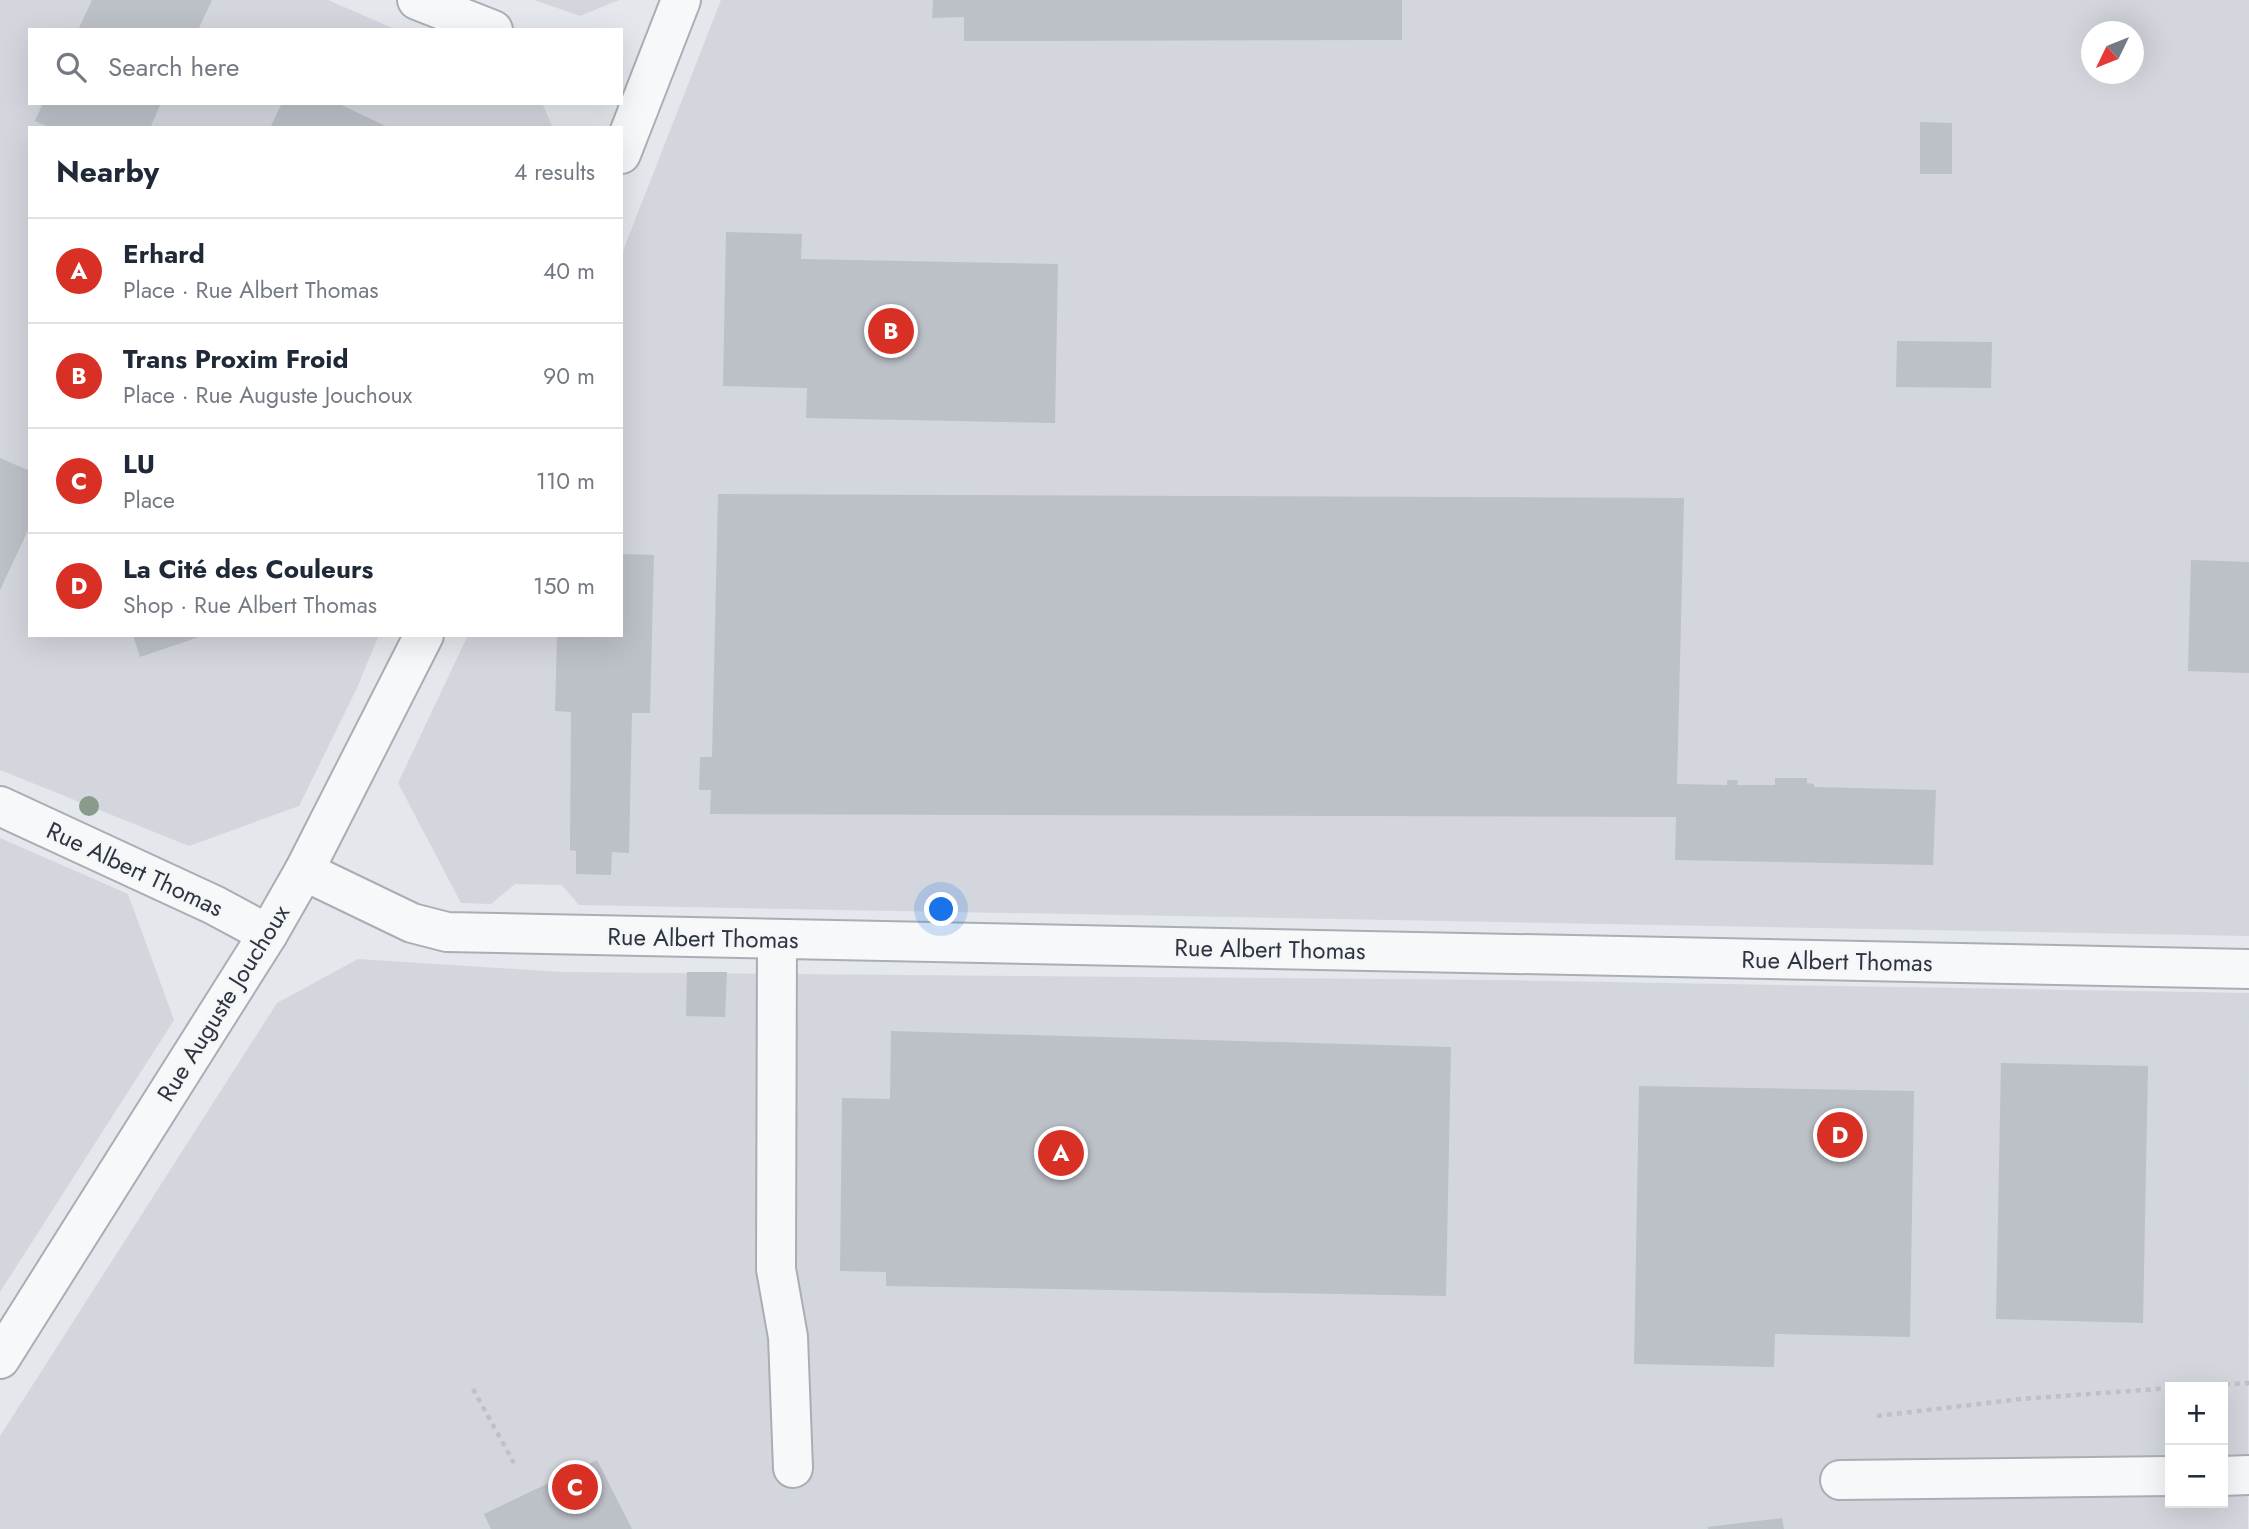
<!DOCTYPE html>
<meta charset="utf-8">
<style>
body{margin:0;font-family:Jost,sans-serif;background:#f2f2f3;color:#1f2937}
.controls{position:absolute;right:21px;bottom:21px;display:grid;overflow:hidden;border-radius:0px;box-shadow:0 7px 28px #0002}
.controls button{width:63px;height:63px;display:grid;place-items:center;padding:0;border:0;border-bottom:2px solid #e0e1e3;background:#fff;color:#1f2937;font:35px sans-serif}
.compass{position:absolute;left:2081px;top:21px;width:63px;height:63px;border-radius:50%;background:#fff;box-shadow:0 7px 28px #0002;rotate:227deg}
.you{position:absolute;left:942px;top:910px;width:24px;height:24px;margin:-18px;border:5px solid #fff;border-radius:50%;background:#1a73e8;box-shadow:0 0 0 10px #1a73e833}
.badge{display:grid;place-items:center;width:46px;height:46px;border-radius:50%;background:#d93025;color:#fff;font-size:23px;font-weight:700}
.pin{position:absolute;translate:-50% -50%;border:4px solid #fff;box-shadow:0 2px 7px #0006}
.list{margin:0;padding:0;list-style:none}
h2{display:flex;justify-content:space-between;align-items:center;height:91px;margin:0;padding:0 28px;font-size:30px}
h2 small{font-size:23px;font-weight:400;color:#747a83}
.list li{display:grid;grid-template-columns:46px 1fr auto;gap:21px;align-items:center;box-sizing:border-box;height:105px;padding:0 28px;border-top:2px solid #e0e1e3}
.list b{display:block;font-size:26px;white-space:nowrap}
.list p{margin:0;font-size:23px;white-space:nowrap;color:#747a83}
.list em{font-size:23px;font-style:normal;color:#747a83}
.icon{flex:none;width:38px;height:38px;fill:none;stroke:currentColor;stroke-width:2;stroke-linecap:round;stroke-linejoin:round}
.map{position:relative;flex:none;width:2249px;height:1529px;overflow:hidden}
.search{position:absolute;background:#fff;box-shadow:0 7px 28px #0002;left:28px;top:28px;width:595px;height:77px;display:flex;align-items:center;gap:18px;box-sizing:border-box;padding:0 24px;border-radius:0px;color:#747a83;font-size:26px}
.panel{position:absolute;background:#fff;box-shadow:0 7px 28px #0002;left:28px;top:126px;width:595px;height:511px;border-radius:0px}
.map>svg:first-child{display:block}
.built{fill:#d3d6dd;fill-rule:evenodd}
.building{fill:#bcc0c7}
.lines{fill:none;stroke-linecap:round;stroke-linejoin:round}
.minor-casing{stroke:#a9aeb5;stroke-width:42}
.path{stroke:#bec1c6;stroke-width:4.5;stroke-dasharray:5 5;stroke-linecap:butt}
.minor{stroke:#f7f8f9;stroke-width:38}
.tree{fill:#8a9b8b}
.labels{text-anchor:middle;dominant-baseline:central;stroke-width:5;stroke-linejoin:round;paint-order:stroke}
.street-label{font-size:24px;fill:#2d3442;stroke:#f4f6f8}
</style>
<div class="map">
<svg width="2249" height="1529" viewBox="0 0 2249 1529">
<rect width="100%" height="100%" fill="#e4e7eb"/>
<g class="built">
<path d="M0,0H328L397,30H30V103H542L553,128H30V635H379L356,690L299,806L189,846L0,770Z"/>
<path d="M534,0H619L580,16Z"/>
<path d="M721,0H2249V936L579,905L562,885L515,884L491,904L461,903L398,783L468,635H621V256ZM2092,32H2134V74H2092Z"/>
<path d="M0,838L128,894L174,1020L0,1292Z"/>
<path d="M358,959L561,972L1495,980L2249,993L2248,1529H0V1436L277,1003ZM2170,1387H2223V1503H2170Z"/>
</g>
<g class="building">
<path d="M92,0H212L198,30H78Z"/>
<path d="M933,0H1402V40L964,41V17L932,18Z"/>
<path d="M43,103H161L150,128H51L35,121Z"/>
<path d="M282,103H337L390,128H270Z"/>
<path d="M1920,122L1952,123V174H1920Z"/>
<path d="M726,232L802,234L801,259L1058,264L1055,423L806,418L807,388L723,386Z"/>
<path d="M1897,341L1992,342L1991,388L1896,387Z"/>
<path d="M0,458L30,471V526L0,590Z"/>
<path d="M718,494L1684,498L1677,784L1727,785V780H1738L1737,785H1775V778H1807V783L1814,784V787L1936,790L1933,865L1675,860L1676,817L710,814L711,790H699L700,757H712Z"/>
<path d="M621,554L654,555L650,713H632L629,853L612,852L611,875L576,874V851L570,850L571,712L555,711L557,635H621Z"/>
<path d="M2191,560L2249,562V673L2188,671Z"/>
<path d="M133,635H202V636L140,657Z"/>
<path d="M687,972H727L725,1017L686,1016Z"/>
<path d="M891,1031L1451,1047L1446,1296L886,1286V1272L840,1271L842,1098L890,1099Z"/>
<path d="M2001,1063L2148,1066L2143,1323L1996,1319Z"/>
<path d="M1639,1086L1914,1091L1910,1337L1775,1334L1774,1367L1634,1364Z"/>
<path d="M597,1460L632,1529H491L484,1514Z"/>
<path d="M1782,1518L1784,1529H1708V1527Z"/>
</g>
<g class="lines">
<g class="minor-casing">
<g id="minor">
<path d="M417,0L493,30"/>
<path d="M621,154L681,0"/>
<path d="M0,806L214,905L268,934"/>
<path d="M304,871L412,923L447,932L2249,969"/>
<path d="M777,939L776,1269L788,1337L793,1468"/>
<path d="M0,1359L268,934L304,871L424,635"/>
<path d="M2223,1476L2249,1475"/>
<path d="M1840,1480L2170,1476"/>
</g>
</g>
<g class="path">
<path d="M2185,1387L2249,1383"/>
<path d="M473,1389L514,1463"/>
<path d="M1877,1416L2021,1399L2170,1388"/>
</g>
<use href="#minor" class="minor"/>
</g>
<circle class="tree" cx="89" cy="806" r="10"/>
<g class="labels">
<g class="street-label">
<text transform="translate(135 869) rotate(25)">Rue Albert Thomas</text>
<text transform="translate(703 938) rotate(1)">Rue Albert Thomas</text>
<text transform="translate(1270 949) rotate(1)">Rue Albert Thomas</text>
<text transform="translate(1837 961) rotate(1)">Rue Albert Thomas</text>
<text transform="translate(223 1003) rotate(-58)">Rue Auguste Jouchoux</text>
</g>
</g>
</svg>
<div class="controls">
<button>+</button>
<button>−</button>
</div>
<svg class="compass" viewBox="-18 -18 36 36"><path d="M0-13l5 13h-10z" fill="#e53935"/><path d="M0 13l5-13h-10z" fill="#747a83"/></svg>
<div class="you"></div>
<div class="pin badge" style="left:1061px;top:1153px">A</div>
<div class="pin badge" style="left:891px;top:331px">B</div>
<div class="pin badge" style="left:575px;top:1487px">C</div>
<div class="pin badge" style="left:1840px;top:1135px">D</div>
<div class="search"><svg class="icon" aria-label="search" viewBox="0 0 24 24"><circle cx="10" cy="10" r="6"/><path d="M15 15l6 6"/></svg>Search here</div>
<section class="panel">
<h2>Nearby<small>4 results</small></h2>
<ul class="list">
<li><span class="badge">A</span><div><b>Erhard</b><p>Place · Rue Albert Thomas</p></div><em>40 m</em></li>
<li><span class="badge">B</span><div><b>Trans Proxim Froid</b><p>Place · Rue Auguste Jouchoux</p></div><em>90 m</em></li>
<li><span class="badge">C</span><div><b>LU</b><p>Place</p></div><em>110 m</em></li>
<li><span class="badge">D</span><div><b>La Cité des Couleurs</b><p>Shop · Rue Albert Thomas</p></div><em>150 m</em></li>
</ul>
</section>
</div>
